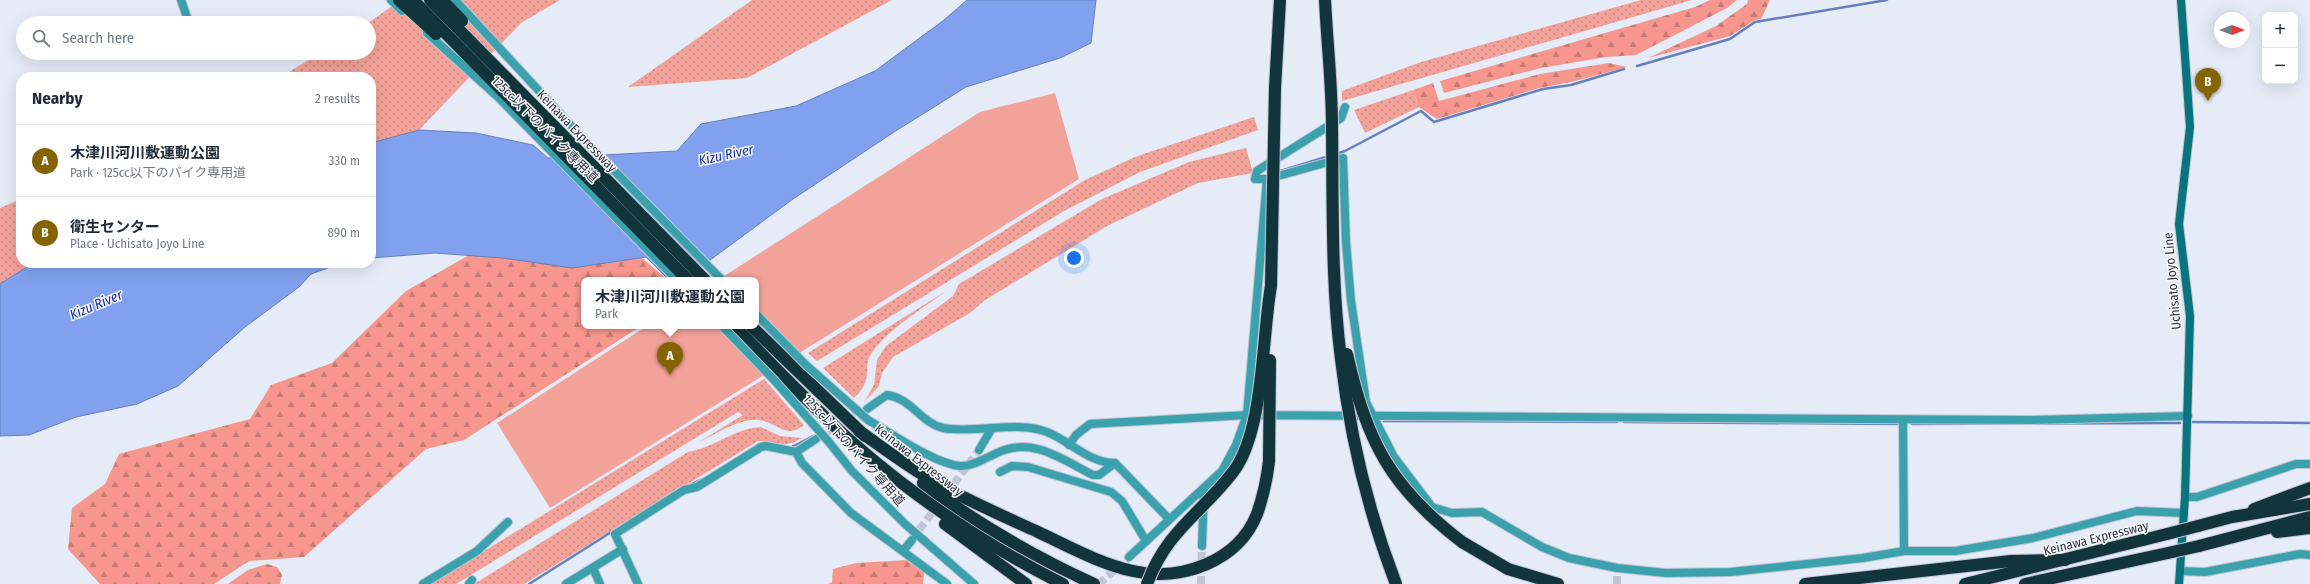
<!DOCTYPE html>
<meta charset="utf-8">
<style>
body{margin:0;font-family:"Fira Sans Condensed","Noto Sans JP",sans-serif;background:#f6f6f7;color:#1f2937}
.controls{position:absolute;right:12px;top:12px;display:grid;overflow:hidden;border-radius:8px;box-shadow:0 4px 16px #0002}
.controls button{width:36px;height:36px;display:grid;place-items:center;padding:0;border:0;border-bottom:1px solid #e0e1e3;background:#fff;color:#1f2937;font:20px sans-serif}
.compass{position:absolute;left:2214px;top:12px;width:36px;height:36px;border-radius:50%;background:#fff;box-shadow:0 4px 16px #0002;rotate:90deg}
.you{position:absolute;left:1074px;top:258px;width:14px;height:14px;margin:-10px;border:3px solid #fff;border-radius:50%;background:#1a73e8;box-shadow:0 0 0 6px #1a73e833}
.badge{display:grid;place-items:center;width:26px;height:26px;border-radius:50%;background:#856400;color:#fff;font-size:13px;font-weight:700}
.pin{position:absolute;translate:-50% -33px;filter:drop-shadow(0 1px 2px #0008)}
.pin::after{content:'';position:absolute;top:21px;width:14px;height:12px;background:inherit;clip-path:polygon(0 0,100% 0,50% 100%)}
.popup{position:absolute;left:581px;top:277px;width:178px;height:52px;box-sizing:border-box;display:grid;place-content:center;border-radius:8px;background:#fff;filter:drop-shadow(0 1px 3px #0005);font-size:13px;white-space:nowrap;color:#747a83}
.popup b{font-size:15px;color:#1f2937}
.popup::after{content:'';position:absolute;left:50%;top:100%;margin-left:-8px;border:8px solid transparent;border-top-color:#fff}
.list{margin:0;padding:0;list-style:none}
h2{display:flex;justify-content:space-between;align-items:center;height:52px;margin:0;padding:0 16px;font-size:17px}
h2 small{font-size:13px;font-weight:400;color:#747a83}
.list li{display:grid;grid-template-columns:26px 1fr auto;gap:12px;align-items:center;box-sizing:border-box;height:72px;padding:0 16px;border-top:1px solid #e0e1e3}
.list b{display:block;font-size:15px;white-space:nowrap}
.list p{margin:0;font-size:13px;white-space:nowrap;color:#747a83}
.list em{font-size:13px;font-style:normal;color:#747a83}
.icon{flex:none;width:22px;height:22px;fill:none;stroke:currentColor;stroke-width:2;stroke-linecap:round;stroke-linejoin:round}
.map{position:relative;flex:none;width:2310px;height:584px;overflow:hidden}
.search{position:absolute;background:#fff;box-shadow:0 4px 16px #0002;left:16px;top:16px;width:360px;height:44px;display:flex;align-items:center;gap:10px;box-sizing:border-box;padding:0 14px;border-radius:22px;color:#747a83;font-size:15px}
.panel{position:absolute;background:#fff;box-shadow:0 4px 16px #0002;left:16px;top:72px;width:360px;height:196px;border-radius:16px}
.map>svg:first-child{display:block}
.grass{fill:url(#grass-dots)}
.forest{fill:url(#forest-firs)}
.green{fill:#f3a299}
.water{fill:#81a1ee;stroke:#6780bd}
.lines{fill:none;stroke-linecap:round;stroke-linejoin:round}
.stream{stroke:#6780bd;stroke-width:2.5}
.street-tunnel{stroke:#c0c6d5;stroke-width:8;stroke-dasharray:8 4;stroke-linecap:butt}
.street-casing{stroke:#c0c6d5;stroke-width:10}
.secondary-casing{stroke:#c0c6d5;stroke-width:10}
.highway-casing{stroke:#c0c6d5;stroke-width:14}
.street{stroke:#3aa1ad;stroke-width:8}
.secondary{stroke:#09737e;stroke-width:8}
.highway{stroke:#11353a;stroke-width:12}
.street-bridge-casing{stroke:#c0c6d5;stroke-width:10;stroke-linecap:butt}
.highway-bridge-casing{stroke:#c0c6d5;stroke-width:14;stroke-linecap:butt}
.street-bridge{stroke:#3aa1ad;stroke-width:8}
.highway-bridge{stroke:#11353a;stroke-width:12}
.labels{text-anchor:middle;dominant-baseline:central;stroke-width:3;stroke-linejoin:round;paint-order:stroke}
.street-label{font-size:13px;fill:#2a344b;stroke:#f8f8f8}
.water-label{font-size:14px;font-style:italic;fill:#152e9b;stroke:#f8f8f8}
</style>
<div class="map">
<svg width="2310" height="584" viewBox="0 0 2310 584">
<defs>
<pattern id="grass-dots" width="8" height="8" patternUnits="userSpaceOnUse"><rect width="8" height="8" fill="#f3a299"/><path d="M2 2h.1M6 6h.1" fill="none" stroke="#c5857f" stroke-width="1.8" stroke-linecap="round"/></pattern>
<pattern id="forest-firs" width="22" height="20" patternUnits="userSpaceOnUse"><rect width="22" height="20" fill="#f7968c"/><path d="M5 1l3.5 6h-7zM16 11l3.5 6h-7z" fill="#c87b74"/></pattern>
</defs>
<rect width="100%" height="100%" fill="#e5ebf7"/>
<g class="grass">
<path d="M401,0H560L521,23L419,130L371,143V77H281L320,53H369L368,23Z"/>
<path d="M752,0H892L747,78L628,87Z"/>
<path d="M1641,0H1692L1342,101V91L1421,62Z"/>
<path d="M1413,90L1419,107L1365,133L1354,110Z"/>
<path d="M1254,117L1258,130L1140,172L1064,211L817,361L808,353L1085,180L1135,157Z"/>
<path d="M1246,148L1253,173L1198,183L1107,226L985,300L970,313L893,357L882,373L879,386L864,402L874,385L877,360L886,346L953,296L959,284L1102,199L1189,162Z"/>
<path d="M21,199V263H33L0,284V208Z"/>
<path d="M946,291C921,310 889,328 871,354C862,367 875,379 854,398L823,368Z"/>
<path d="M764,379L804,425C786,440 777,422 759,420C739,418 717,434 699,442L743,415L738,412L456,584H431Z"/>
<path d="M761,427L780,436L802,438C783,450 777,440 758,441L524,584H474L688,452C714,448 735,428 761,427Z"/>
</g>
<g class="forest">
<path d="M1710,0H1737L1727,8L1636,55L1606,57L1541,68L1444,93L1440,81L1695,7Z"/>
<path d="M1748,0H1770L1761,19L1755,20L1730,36L1648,58L1716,26L1747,4Z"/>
<path d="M1609,63L1627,67L1571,82L1539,88L1437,119L1419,107L1413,90L1433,83L1439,101L1540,74Z"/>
<path d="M469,255L642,258L668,280H584V326H641L464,440L426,449L304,557L249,561L214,584H100L68,549L72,508L105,484L119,454L250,419L271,385L332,363L406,291Z"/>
<path d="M908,560L924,573L923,584H828L832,582L833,569L856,563Z"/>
<path d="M267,564L277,567L282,575L280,584H228L248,570Z"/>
</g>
<path class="green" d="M1055,93L1079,179L550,508L497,423L647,326H756V280H718L980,112Z"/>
<g class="water">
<path d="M967,0H1096L1091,43L1060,58L966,87L894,132L793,199L683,280H669L646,257L572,268L503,258L435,253L371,258V143L419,130L476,133L533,145L548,158L677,151L701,124L796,106L875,71L944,20Z"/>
<path d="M33,263H342L311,274L299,287L245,327L178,386L137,404L76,417L29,435L0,436V284Z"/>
</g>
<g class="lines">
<g class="stream">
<path d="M1637,66L1730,39L1755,22L1887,0"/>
<path d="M1336,154L1345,151L1421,111L1434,122L1543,89L1571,85L1624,69"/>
<path d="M1277,172L1329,156"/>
<path d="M1384,421L1617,422"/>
<path d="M1624,422L1901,424"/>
<path d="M2193,422L2310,423"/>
<path d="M1912,424L2180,423"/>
<path d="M790,448L813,436"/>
<path d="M688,486L703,479"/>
<path d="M529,584L613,531"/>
</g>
<g class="street-tunnel">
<path d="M817,438L866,410"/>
<path d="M947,493L979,450"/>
<path d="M912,539L939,504"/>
<path d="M1617,576V584"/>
<path d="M1099,584L1129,557"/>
<path d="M1201,584L1202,546"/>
</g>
<g class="street-casing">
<g id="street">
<path d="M181,0L189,23"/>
<path d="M391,0L402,11"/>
<path d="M455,0L589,145L722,280"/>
<path d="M427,33L498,97L677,280"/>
<path d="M1345,107L1341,118L1257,171L1255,179H1267L1343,158L1346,242L1351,301L1366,402L1394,457L1432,507L1452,513L1482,512L1542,547L1569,558L1617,568L1666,573L1731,572L1863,558L1904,551H1955L2033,538L2137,511L2184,513"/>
<path d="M867,409L887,395C911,398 921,423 943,428C975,434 1016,420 1047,432C1070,441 1089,463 1115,463L1169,519"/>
<path d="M868,420C891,433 935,464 960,466C972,467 987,457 997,453C1032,436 1061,459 1093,475H1099L1115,463"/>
<path d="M1903,420L1904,551"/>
<path d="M816,439L796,452L802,463L851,513L947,584"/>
<path d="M828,441L852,471L905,524L974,584"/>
<path d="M1069,445L1076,435L1090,424L1247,415L1267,179"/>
<path d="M979,450L992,428"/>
<path d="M1000,472L1012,466L1028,467L1111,492L1122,501L1146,541"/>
<path d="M2185,497H2197L2296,464H2310"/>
<path d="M1202,546L1204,488"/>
<path d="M903,551L912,540"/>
<path d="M1129,557L1222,471L1236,445L1247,415L2030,420L2188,416"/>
<path d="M593,568L600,584"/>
<path d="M2180,571L2205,572L2300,554L2310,555"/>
<path d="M423,584L477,551L508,522"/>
<path d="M469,584L472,580"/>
<path d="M566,584L623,549"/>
<path d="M638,584L615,534L684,490L697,487L761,447L766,446L796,452"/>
</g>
</g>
<g class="secondary-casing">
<path id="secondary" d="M2179,584L2185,497L2190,316L2179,224L2190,127L2181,0"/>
</g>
<g class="highway-casing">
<g id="highway">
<path d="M399,0L436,34"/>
<path d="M413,0L688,280"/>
<path d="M430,0L705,280"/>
<path d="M442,0L462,21"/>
<path d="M734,326C773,365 811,406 853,443C917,499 987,546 1063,584"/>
<path d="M751,326L865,436"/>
<path d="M859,431C885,449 911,469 940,485C971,502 1005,517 1038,532C1068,546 1100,564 1133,571C1180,582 1238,562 1257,514C1263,497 1267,479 1269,461"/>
<path d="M923,483C976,523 1033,556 1094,584"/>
<path d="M2254,509L2310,488"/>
<path d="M945,524L1026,584"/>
<path d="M2198,526L2232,517L2310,504"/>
<path d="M2277,532L2310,528"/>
<path d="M1462,542L1508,569L1558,584"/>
<path d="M2199,546L2310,517"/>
<path d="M1805,584L2011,561L2065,560"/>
<path d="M1965,584L2167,534"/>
<path d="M2025,584L2168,553"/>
</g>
</g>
<use href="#street" class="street"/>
<use href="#secondary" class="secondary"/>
<use href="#highway" class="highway"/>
<g class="street-bridge-casing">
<g id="street-bridge">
<path d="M756,314L806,365L868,420"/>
<path d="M722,326L775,381L828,441"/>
</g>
</g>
<g class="highway-bridge-casing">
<g id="highway-bridge">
<path d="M1325,0C1327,42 1332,84 1332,127C1333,204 1331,282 1341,359C1350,437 1368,511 1396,584"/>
<path d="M1347,354C1367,442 1390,487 1462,542"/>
<path d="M1269,461L1270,360"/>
<path d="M2167,534L2198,526"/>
<path d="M2168,553L2199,546"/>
<path d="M1147,584C1167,530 1201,514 1233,472C1264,432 1262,336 1271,286L1275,88L1280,0"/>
</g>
</g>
<use href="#street-bridge" class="street-bridge"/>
<use href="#highway-bridge" class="highway-bridge"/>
</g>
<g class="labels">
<g class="street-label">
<text transform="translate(545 129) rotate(45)">125cc以下のバイク専用道</text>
<text transform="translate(577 131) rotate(46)">Keinawa Expressway</text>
<text transform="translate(2172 281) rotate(-95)">Uchisato Joyo Line</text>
<text transform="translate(854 450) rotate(48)">125cc以下のバイク専用道</text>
<text transform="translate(919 460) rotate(38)">Keinawa Expressway</text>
<text transform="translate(2096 538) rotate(-14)">Keinawa Expressway</text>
</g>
<g class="water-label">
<text transform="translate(726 155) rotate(-12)">Kizu River</text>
<text transform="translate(96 305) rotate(-23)">Kizu River</text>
</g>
</g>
</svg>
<div class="controls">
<button>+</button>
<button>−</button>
</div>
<svg class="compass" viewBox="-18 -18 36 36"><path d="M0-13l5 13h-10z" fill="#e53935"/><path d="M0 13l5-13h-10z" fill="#747a83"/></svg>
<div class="you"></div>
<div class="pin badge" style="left:670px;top:375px">A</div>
<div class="popup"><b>木津川河川敷運動公園</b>Park</div>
<div class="pin badge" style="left:2208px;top:101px">B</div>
<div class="search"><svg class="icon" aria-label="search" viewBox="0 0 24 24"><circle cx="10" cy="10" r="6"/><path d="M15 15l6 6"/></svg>Search here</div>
<section class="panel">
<h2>Nearby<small>2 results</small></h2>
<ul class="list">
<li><span class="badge">A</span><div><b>木津川河川敷運動公園</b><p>Park · 125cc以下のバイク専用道</p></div><em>330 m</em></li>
<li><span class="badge">B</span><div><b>衛生センター</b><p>Place · Uchisato Joyo Line</p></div><em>890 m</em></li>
</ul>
</section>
</div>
